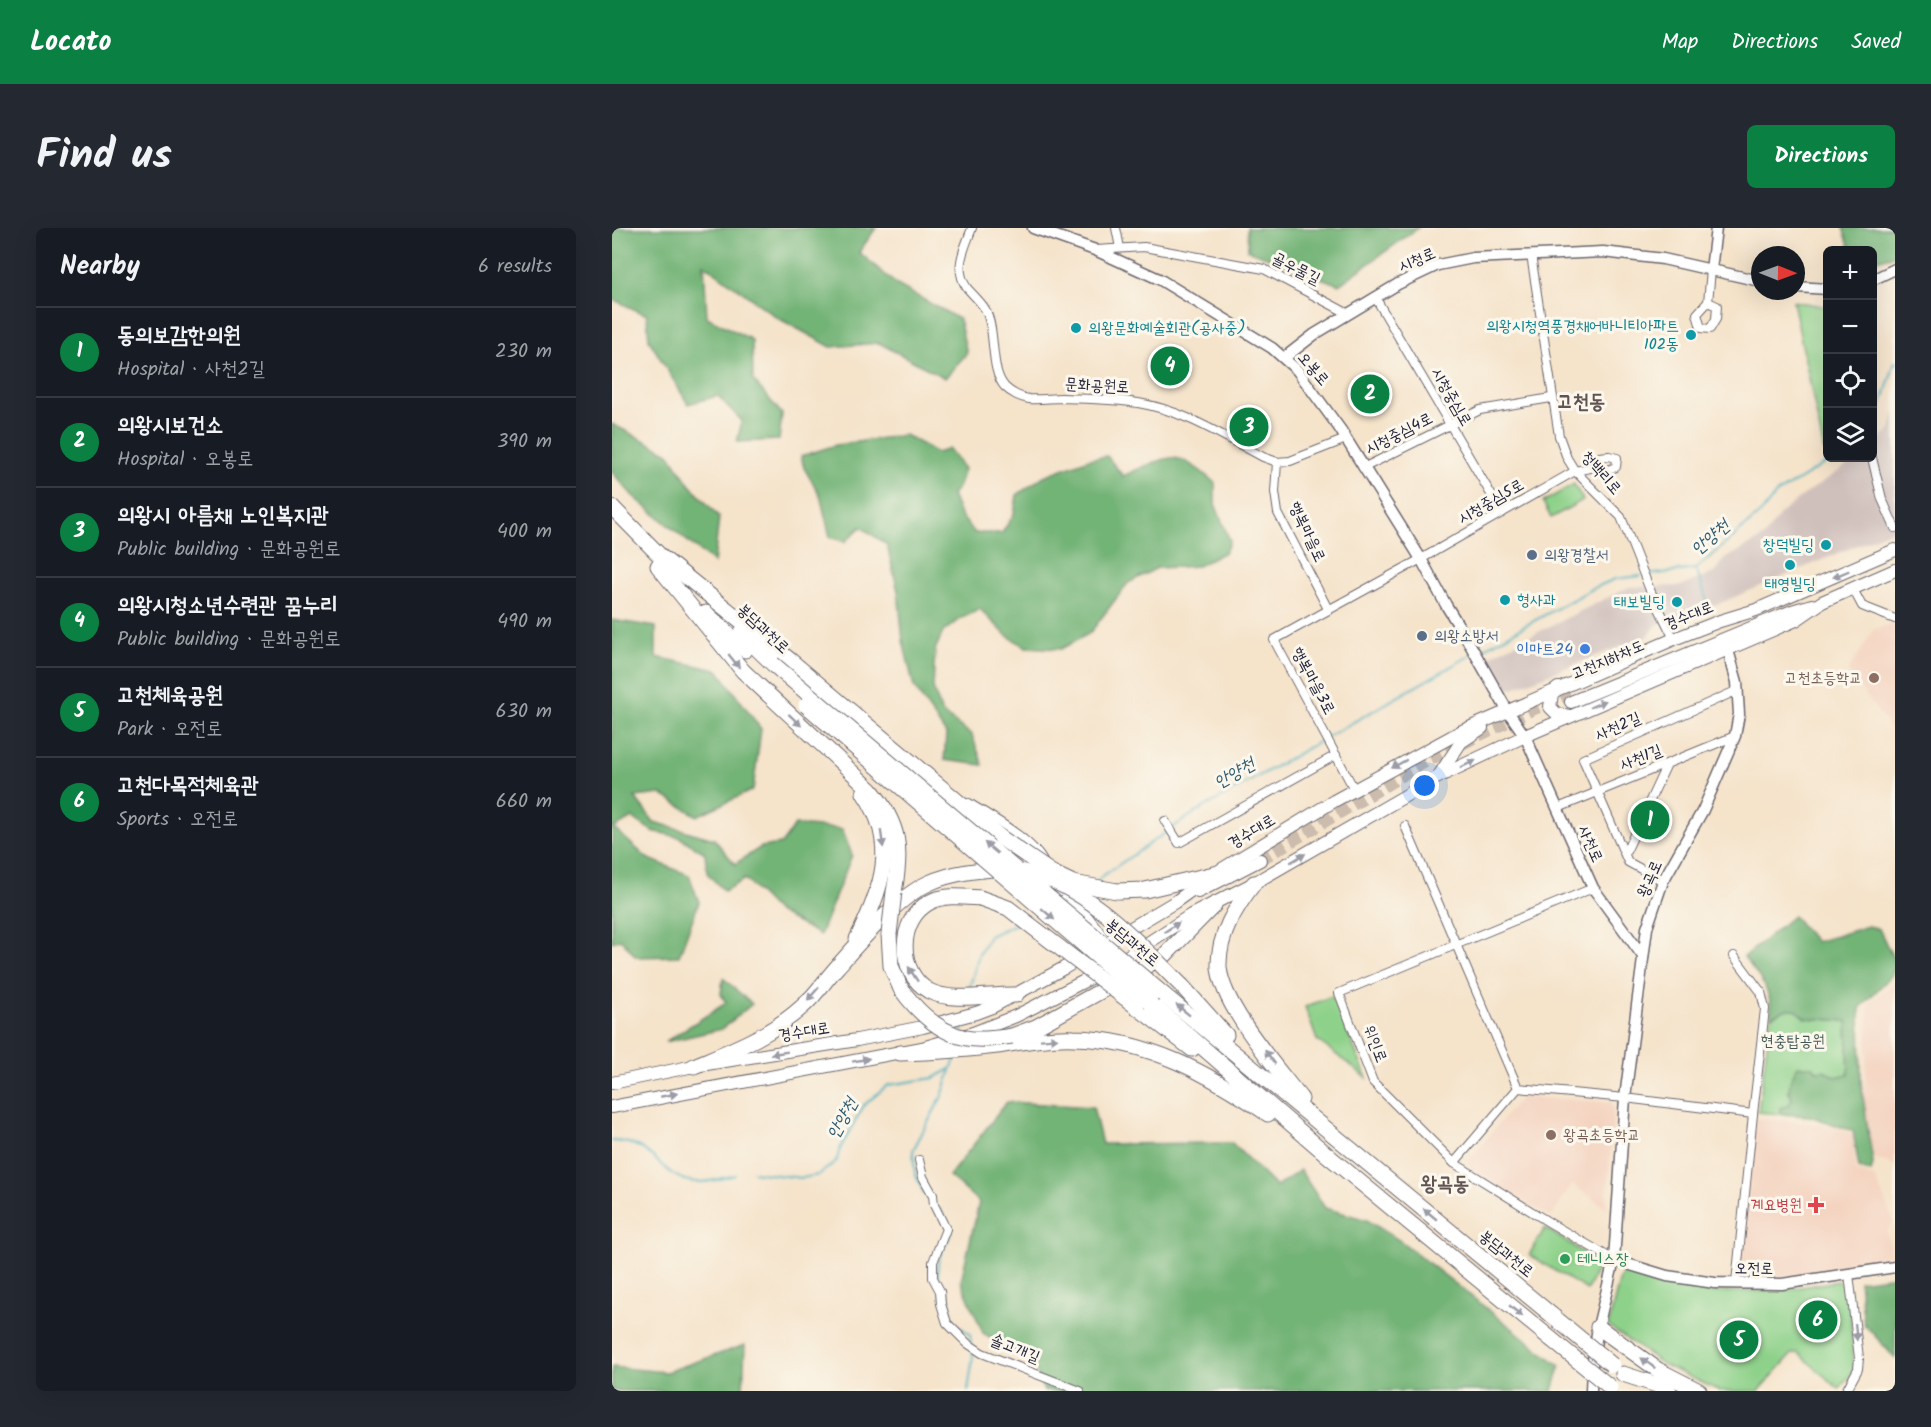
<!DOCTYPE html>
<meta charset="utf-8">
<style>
body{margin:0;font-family:Kalam,"Poor Story",sans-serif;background:#242831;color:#f1f3f6}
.controls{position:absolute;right:18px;top:18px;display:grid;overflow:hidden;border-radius:9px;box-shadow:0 6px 24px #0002}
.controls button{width:54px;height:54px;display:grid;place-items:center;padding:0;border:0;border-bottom:2px solid #363941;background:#171b24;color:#f1f3f6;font:30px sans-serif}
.compass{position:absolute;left:1139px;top:18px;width:54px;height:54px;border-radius:50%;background:#171b24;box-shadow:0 6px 24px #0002;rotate:91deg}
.you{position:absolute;left:813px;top:558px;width:21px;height:21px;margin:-15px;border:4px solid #fff;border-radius:50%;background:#1a73e8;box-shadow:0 0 0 9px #1a73e833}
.badge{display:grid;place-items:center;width:39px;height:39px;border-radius:50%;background:#0b8043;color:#fff;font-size:20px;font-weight:700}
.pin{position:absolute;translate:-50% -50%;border:3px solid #fff;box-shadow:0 2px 6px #0006}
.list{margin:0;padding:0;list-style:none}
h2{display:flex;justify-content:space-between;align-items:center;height:78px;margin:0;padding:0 24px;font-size:26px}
h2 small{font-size:20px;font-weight:400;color:#9ea1a6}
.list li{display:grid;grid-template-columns:39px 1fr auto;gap:18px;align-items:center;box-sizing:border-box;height:90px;padding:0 24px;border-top:2px solid #363941}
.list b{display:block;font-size:22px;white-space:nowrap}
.list p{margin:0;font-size:20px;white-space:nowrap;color:#9ea1a6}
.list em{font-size:20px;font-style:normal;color:#9ea1a6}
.icon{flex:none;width:33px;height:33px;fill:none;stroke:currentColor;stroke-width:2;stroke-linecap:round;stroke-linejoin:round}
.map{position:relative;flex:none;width:1283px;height:1163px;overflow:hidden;border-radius:9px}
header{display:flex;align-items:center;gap:36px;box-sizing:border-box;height:84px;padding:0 30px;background:#0b8043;color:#fff}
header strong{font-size:28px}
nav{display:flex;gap:33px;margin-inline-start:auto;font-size:21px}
.intro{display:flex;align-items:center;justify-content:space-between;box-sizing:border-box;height:144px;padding:0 36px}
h1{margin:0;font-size:42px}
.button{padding:15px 27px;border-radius:9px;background:#0b8043;color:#fff;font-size:21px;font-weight:700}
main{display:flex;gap:36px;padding:0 36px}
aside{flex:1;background:#171b24;border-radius:9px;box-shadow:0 6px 24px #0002}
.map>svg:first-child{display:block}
.built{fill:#f4d3c0}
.industrial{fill:#d0c0bc}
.green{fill:#8ed18a;stroke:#587a62;stroke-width:1.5}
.forest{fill:#72b376;stroke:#4a6a58;stroke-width:1.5}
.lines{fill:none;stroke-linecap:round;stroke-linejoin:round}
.stream{stroke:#3facbe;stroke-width:2}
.primary-tunnel{stroke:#cbbcad;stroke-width:12;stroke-dasharray:12 6;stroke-linecap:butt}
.street-casing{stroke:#6c666d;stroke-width:10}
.secondary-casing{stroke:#6c666d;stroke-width:13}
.primary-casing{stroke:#6c666d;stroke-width:14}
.highway-casing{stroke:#6c666d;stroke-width:17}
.street{stroke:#fff;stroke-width:8}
.secondary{stroke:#fff;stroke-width:10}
.primary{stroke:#fff;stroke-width:12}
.highway{stroke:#fff;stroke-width:15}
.highway-bridge-casing{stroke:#6c666d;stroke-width:17;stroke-linecap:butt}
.highway-bridge{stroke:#fff;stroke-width:15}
.oneway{fill:#9c9ca7}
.culture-dot{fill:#0f9aa8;stroke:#fbf7ec;stroke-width:2}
.service-dot{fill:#5c6f8a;stroke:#fbf7ec;stroke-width:2}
.shop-dot{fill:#3f7fe0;stroke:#fbf7ec;stroke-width:2}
.education-dot{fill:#8d6e63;stroke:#fbf7ec;stroke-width:2}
.health-dot{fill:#e0444e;stroke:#fbf7ec;stroke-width:2}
.leisure-dot{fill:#2e9e5b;stroke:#fbf7ec;stroke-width:2}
.labels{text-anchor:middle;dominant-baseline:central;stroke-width:6;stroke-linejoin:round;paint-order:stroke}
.street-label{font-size:16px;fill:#22223b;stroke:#fbf7ec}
.culture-label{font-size:16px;fill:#0d838f;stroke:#fbf7ec;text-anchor:end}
.service-label{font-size:16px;fill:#4e5e75;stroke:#fbf7ec;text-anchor:start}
.shop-label{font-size:16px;fill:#366cbe;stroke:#fbf7ec;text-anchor:end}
.education-label{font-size:16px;fill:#785e54;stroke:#fbf7ec;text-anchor:end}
.park-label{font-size:16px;fill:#425753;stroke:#fbf7ec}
.health-label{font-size:16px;fill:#be3a42;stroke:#fbf7ec;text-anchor:end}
.leisure-label{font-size:16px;fill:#27864d;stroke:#fbf7ec;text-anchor:start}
.water-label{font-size:18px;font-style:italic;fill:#2e596f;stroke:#fbf7ec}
.quarter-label{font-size:20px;font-weight:bold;fill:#605352;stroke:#fbf7ec}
</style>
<header>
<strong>Locato</strong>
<nav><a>Map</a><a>Directions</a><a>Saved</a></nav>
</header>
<div class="intro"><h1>Find us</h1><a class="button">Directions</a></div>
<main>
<aside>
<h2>Nearby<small>6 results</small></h2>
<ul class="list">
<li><span class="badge">1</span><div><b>동의보감한의원</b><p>Hospital · 사천2길</p></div><em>230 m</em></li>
<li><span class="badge">2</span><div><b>의왕시보건소</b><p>Hospital · 오봉로</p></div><em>390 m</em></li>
<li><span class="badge">3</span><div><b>의왕시 아름채 노인복지관</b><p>Public building · 문화공원로</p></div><em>400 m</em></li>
<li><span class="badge">4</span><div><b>의왕시청소년수련관 꿈누리</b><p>Public building · 문화공원로</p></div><em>490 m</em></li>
<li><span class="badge">5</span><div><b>고천체육공원</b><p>Park · 오전로</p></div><em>630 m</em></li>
<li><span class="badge">6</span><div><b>고천다목적체육관</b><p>Sports · 오전로</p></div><em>660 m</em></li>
</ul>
</aside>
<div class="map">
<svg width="1283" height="1163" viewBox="0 0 1283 1163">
<rect width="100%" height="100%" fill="#fbf7ec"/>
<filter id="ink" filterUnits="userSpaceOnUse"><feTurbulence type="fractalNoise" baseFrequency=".0167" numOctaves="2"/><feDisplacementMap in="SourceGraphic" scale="12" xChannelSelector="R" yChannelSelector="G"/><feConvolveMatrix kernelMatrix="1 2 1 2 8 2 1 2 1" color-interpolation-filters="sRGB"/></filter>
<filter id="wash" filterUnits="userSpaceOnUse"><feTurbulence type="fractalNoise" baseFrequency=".008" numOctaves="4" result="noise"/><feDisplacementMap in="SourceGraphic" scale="24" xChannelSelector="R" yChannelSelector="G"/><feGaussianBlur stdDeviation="1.35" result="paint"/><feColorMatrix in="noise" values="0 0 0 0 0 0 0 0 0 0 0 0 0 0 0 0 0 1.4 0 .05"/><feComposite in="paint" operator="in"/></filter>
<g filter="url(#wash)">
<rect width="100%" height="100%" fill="#f5e3ca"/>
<g class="built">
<path d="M1280,396L1283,397V507L1236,443L1262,401Z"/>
<path d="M1283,754V937L1262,930L1252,871L1257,776Z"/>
<path d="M909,869L999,874L1002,881L994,980L960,956L939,990L857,939L856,933Z"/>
<path d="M1143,890L1197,895L1229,901L1241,907L1244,943L1263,949L1281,992L1275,1004L1280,1027L1241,1036L1180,1047L1127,1049Z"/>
</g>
<path class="industrial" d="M1283,183V301L1111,374L1046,396L1036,408L901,460L894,459L878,428L1017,359L1069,358L1104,344L1111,332L1152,309L1169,285L1193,266L1246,230H1260L1261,217L1279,201Z"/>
<g class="green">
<path d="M1181,73L1215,79L1216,219L1212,223Z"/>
<path d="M962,256L971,272L939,290L931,274Z"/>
<path d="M720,768L755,850L705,812L693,779Z"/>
<path d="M1175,781H1183L1194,790L1235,793L1237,846L1224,849L1212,842L1176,862L1180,871L1177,877L1168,880V886L1146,884L1159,788Z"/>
<path d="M933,1000L988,1035L975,1062L917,1027Z"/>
<path d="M1015,1043L1053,1056L1100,1064L1170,1062L1227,1053L1237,1061L1242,1143L1227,1161L1186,1125L1180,1126L1147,1163H1108L1052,1137L996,1098L1008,1050Z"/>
</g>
<g class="forest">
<path d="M0,0H264L247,24L285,57L347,91L355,125L333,150L267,115L219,119L166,90L92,36L95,89L140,112L141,152L170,186L167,212L125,214L130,193L106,168L76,176L37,112L35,87L0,71Z"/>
<path d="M635,0H806L727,57L636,22Z"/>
<path d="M1231,0H1283V27L1261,33L1260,22H1239Z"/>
<path d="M0,196L57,225L77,256L107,289L102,335L21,268L0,244Z"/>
<path d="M293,207L325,225L337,221L352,241L347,258L340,267L348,287L363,305H390L402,286L405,267L432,248L477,231L495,228L511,248C522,243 550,229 561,230C576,231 592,246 603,255V276L618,313L613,324L586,338L545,340L516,355L478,405L449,421L414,419L394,407L368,381L348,391L331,404L323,422L321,460L330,485L360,507L371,537L332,532L334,506L302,459L291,413L286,363L275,317L249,299L233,314L218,309L208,267L192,240L189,228L224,217Z"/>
<path d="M0,392L44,399V429L106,442L149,501L141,562L85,588L49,566L23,569L42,594L102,611L123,636L149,619L169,616L183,597L230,601L240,627L208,707L165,684L133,651L112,663L95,645L93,625L67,609L40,603L21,590L2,600L35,630L77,647L87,674L67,728L24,729L9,711L0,714Z"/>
<path d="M1181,688L1204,714L1256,698L1267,701L1283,734V740L1279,748L1248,780L1249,855L1261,935L1259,944L1247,940L1241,903L1198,888L1168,886V880L1177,877L1180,871C1174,856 1179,851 1186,838H1201L1205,843L1212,842L1224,849L1237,846L1235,793L1194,790L1183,781H1175L1159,788C1161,764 1146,747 1132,729Z"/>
<path d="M111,750L140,776L110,801L53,814L114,775L109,766Z"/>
<path d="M395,874L481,879L490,916L620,915L664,959L688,942L713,980L755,992L790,1014L948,1138L941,1163H432L420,1134L371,1105L349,1053L367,974L337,948Z"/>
<path d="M1283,1048V1130L1252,1096L1247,1053Z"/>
<path d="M133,1117L131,1163H0V1139L54,1144Z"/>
</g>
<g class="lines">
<g class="stream">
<path d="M1260,197L1272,169L1283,134"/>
<path d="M1084,341L1099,384"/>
<path d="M1035,347L1084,341L1150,284L1164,266L1222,230"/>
<path d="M867,423L982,360L1003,351L1029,348"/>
<path d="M560,600L584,584L859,427"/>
<path d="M485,654L489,649L556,603"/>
<path d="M357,762L367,726L377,708L406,695"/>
<path d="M350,804L352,792"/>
<path d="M0,913C42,913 46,946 77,953C92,956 108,951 123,947"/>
<path d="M141,944L190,950L206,947L224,934L228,921L252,877L276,857L322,850L339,841L345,827"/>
<path d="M319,973L312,966L303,945L301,922L330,868L339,842"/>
<path d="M328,981L340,1005C333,1017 323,1032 326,1046C327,1054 335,1060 336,1067C343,1092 333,1089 358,1106L359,1116"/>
<path d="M356,1163L361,1129L360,1121"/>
</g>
</g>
</g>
<g filter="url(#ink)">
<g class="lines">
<path class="primary-tunnel" d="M648,632L815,533L920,482L958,466"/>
<g class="street-casing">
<g id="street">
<path d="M360,0C353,20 341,40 355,60C361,67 368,73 373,81C385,103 377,142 393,159C399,165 409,170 417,171C428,172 439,170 449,170C475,171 501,171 526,175C571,182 611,208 651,229L665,234L678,233L734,211"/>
<path d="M504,0L508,20"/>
<path d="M484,22L532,19L652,41L735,85"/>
<path d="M919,27L947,208L955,230L963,243L1009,289L1038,362L1062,411"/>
<path d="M763,69L890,285"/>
<path d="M1096,74L1105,78L1104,91L1098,101L1089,100L1085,86L1096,74L1099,42"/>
<path d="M1260,230L1270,271L1283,300"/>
<path d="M665,234L663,264L666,285L716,381"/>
<path d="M751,240L868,182L939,170"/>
<path d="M1241,361L1250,378L1283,391"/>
<path d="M742,561L662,412L809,331L963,243L983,239L993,243L1004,239L1005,230L997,228L987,229L983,239"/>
<path d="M357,575C379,589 425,614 433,638"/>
<path d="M946,580L1123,508"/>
<path d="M553,593L567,615L724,527"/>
<path d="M793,598L906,860L1013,870L1141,886L1153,781L1149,764L1122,728"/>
<path d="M1013,626L1055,536"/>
<path d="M1051,653L1016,634L971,531L1126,462"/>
<path d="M443,658L476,688L492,709"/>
<path d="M981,660L727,765L761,854L842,935L938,995L1002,1032"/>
<path d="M307,932L311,949L321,967L322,977L334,1001L321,1034V1050L328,1063L329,1076L335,1095L355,1115L370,1125L468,1163"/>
<path d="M842,935L906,860"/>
<path d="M1124,1055L1141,886"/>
<path d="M1234,1163L1246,1141L1247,1130L1237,1046"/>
</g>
</g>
<g class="secondary-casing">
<g id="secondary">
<path d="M421,0L483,22L547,51L660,120L685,142L728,201L809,331L834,377L856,413L895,482L913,508L981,660L1030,727"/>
<path d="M1099,42L1104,0"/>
<path d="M1260,52L1283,41"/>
<path d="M1184,59L1216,61"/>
<path d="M672,130L703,106L786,56L826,37L861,30L991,24L1051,31L1148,53"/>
<path d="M1002,1032L1055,1048L1103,1055L1170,1056L1283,1039"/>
<path d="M979,1163L980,1138L986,1099L1002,1032L1013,870L1035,700L1051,653L1091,582L1123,508L1127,486L1125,454L1116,422"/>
</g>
</g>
<g class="primary-casing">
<g id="primary">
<path d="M946,460L940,466L938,479L945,486L958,488"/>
<path d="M959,474L1180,383L1200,377"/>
<path d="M826,549L849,514L870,500"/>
<path d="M586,664L648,632"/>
<path d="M505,735L579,687L642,655L826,549L913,508L1184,392L1210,374L1283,342"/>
<path d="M0,855L82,838L245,812L311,799L364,785L380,779L452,740L563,674L602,646L722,573L850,503L1062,411L1108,393L1144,382L1283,322"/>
<path d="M0,879L310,820L361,805L404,788L490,744"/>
</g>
</g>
<g class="highway-casing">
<g id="highway">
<path d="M0,279L59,339"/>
<path d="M52,331L179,433L389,610"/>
<path d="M46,338L131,443L259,562C288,597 290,621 282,664"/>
<path d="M94,385L133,422"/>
<path d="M129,405L161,436"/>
<path d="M642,655C624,679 606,707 607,739C610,778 665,840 689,871"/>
<path d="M505,663L533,662L602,646"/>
<path d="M368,670C352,669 333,666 318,674C285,691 285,745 317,763C340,775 379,766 404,767"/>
<path d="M277,706L279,738L289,761"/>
<path d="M245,711C270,661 287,616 252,565"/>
<path d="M570,758L614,807"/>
<path d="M552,767L942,1089"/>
<path d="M538,774L720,931L939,1111"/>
<path d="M525,779L580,821"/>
<path d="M400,808L424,799L552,728L602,677"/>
<path d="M288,825C321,824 352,822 385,818C410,814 436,809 462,810C535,811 598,846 656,886"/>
<path d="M82,838C120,822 158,808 190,779C203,768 214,751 226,738C248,713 287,668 317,655C341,644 367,642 393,640"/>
<path d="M986,1099L1046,1142L1087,1163"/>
<path d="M1011,1146L1045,1157L1057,1163"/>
</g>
</g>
<use href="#street" class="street"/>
<use href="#secondary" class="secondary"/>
<use href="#primary" class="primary"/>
<use href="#highway" class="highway"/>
<g class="highway-bridge-casing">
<g id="highway-bridge">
<path d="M161,436L552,767"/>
<path d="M194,477L538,774"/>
<path d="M389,610L440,645L461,655L505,663"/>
<path d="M412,644C474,656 527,715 570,758"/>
<path d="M368,670L396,680L525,779"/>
<path d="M277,706L282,664"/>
<path d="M289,761C305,783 326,804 354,810C369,813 386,810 400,808"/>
<path d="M942,1089L1000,1137"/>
<path d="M939,1111L998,1159"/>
</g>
</g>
<use href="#highway-bridge" class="highway-bridge"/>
</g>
<defs><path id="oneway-solid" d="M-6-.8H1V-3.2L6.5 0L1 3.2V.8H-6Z" transform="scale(1.5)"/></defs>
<g class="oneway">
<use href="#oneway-solid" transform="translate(1229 346) rotate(157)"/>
<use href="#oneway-solid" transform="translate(122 433) rotate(51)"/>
<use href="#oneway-solid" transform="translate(986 476) rotate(-23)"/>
<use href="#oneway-solid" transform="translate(183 492) rotate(43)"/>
<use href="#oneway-solid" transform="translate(787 536) rotate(151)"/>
<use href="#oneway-solid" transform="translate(856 536) rotate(-25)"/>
<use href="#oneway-solid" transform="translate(270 611) rotate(82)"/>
<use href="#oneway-solid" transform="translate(379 620) rotate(-140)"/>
<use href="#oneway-solid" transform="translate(686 630) rotate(-30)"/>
<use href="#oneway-solid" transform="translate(436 686) rotate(41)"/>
<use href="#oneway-solid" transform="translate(560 699) rotate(-33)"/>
<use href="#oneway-solid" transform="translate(301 746) rotate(-123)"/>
<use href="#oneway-solid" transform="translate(201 766) rotate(131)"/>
<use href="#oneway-solid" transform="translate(571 782) rotate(-141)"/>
<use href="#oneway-solid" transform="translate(437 811) rotate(-4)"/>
<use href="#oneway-solid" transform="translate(167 825) rotate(171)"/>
<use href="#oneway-solid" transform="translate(658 829) rotate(-127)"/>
<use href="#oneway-solid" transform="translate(249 832) rotate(-10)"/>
<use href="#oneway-solid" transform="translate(57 867) rotate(-11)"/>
<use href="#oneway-solid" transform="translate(818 986) rotate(-140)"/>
<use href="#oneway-solid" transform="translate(904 1083) rotate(40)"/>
<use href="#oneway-solid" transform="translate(1244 1104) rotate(84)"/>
<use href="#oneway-solid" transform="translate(1036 1135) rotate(-144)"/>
</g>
</g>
<g class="culture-dot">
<circle cx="464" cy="100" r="6"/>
<circle cx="1079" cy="107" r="6"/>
<circle cx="1214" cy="317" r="6"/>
<circle cx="1178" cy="337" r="6"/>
<circle cx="893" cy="372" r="6"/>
<circle cx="1065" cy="374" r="6"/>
</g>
<g class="service-dot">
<circle cx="920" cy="327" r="6"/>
<circle cx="810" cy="408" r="6"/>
</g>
<circle class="shop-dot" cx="973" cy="421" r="6"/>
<g class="education-dot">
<circle cx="1262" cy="450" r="6"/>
<circle cx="939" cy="907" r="6"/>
</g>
<path class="health-dot" d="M1201 968h6v6h6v6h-6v6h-6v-6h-6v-6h6z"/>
<circle class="leisure-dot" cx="953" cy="1031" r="6"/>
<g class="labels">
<g class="street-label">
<text transform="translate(805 32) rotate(-23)">시청로</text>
<text transform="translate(684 41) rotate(26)">골우물길</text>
<text transform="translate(701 141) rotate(49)">오봉로</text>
<text transform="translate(485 158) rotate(3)">문화공원로</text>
<text transform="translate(839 169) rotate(60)">시청중심로</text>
<text transform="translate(787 206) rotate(-27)">시청중심4로</text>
<text transform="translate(989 245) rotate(49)">청백리로</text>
<text transform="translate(879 274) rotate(-30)">시청중심5로</text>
<text transform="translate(695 304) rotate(65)">행복마을로</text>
<text transform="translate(1077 388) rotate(-22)">경수대로</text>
<text transform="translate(151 401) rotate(43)">봉담과천로</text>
<text transform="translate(996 432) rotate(-23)">고천지하차도</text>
<text transform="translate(701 453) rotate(62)">행복마을3로</text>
<text transform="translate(1006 499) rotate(-24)">사천2길</text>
<text transform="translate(1029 530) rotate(-22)">사천1길</text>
<text transform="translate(640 604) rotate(-31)">경수대로</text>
<text transform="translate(978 616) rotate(66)">사천로</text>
<text transform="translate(1038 651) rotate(-66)">왕곡로</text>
<text transform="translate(520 715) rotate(40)">봉담과천로</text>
<text transform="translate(192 804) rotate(-9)">경수대로</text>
<text transform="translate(763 816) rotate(69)">위인로</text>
<text transform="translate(894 1026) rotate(39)">봉담과천로</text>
<text transform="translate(1142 1041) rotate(1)">오전로</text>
<text transform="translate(403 1121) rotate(22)">솔고개길</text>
</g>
<g class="culture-label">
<text x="1067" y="98">의왕시청역풍경채어바니티아파트<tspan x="1067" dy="18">102동</tspan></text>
<text x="476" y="100" text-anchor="start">의왕문화예술회관(공사중)</text>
<text x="1202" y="317">창덕빌딩</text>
<text x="1178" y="356" text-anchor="middle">태영빌딩</text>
<text x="905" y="372" text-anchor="start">형사과</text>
<text x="1053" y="374">태보빌딩</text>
</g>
<g class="service-label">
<text x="932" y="327">의왕경찰서</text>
<text x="822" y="408">의왕소방서</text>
</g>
<g class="shop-label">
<text x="961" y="421">이마트24</text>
</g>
<g class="education-label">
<text x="1250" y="450">고천초등학교</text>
<text x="951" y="907" text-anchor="start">왕곡초등학교</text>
</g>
<g class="park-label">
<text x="1181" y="813">현충탑공원</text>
</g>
<g class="health-label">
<text x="1190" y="977">계요병원</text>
</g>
<g class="leisure-label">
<text x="965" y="1031">테니스장</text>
</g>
<g class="water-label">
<text transform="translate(1099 310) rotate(-41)">안양천</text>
<text transform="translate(623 546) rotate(-30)">안양천</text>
<text transform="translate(231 891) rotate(-61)">안양천</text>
</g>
<g class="quarter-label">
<text x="969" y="175">고천동</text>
<text x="833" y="957">왕곡동</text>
</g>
</g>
</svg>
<div class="controls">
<button>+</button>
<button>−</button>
<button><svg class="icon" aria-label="locate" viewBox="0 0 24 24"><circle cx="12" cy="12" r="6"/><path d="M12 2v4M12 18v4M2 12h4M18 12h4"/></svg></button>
<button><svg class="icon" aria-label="layers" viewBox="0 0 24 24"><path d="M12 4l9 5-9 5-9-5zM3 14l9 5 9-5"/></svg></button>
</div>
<svg class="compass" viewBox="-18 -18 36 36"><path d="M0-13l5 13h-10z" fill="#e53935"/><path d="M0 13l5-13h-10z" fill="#9ea1a6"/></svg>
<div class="you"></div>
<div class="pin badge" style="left:1038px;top:592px">1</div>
<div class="pin badge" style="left:758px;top:166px">2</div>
<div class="pin badge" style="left:637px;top:199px">3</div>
<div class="pin badge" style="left:558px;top:138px">4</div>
<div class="pin badge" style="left:1127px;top:1112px">5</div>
<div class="pin badge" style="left:1206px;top:1092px">6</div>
</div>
</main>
